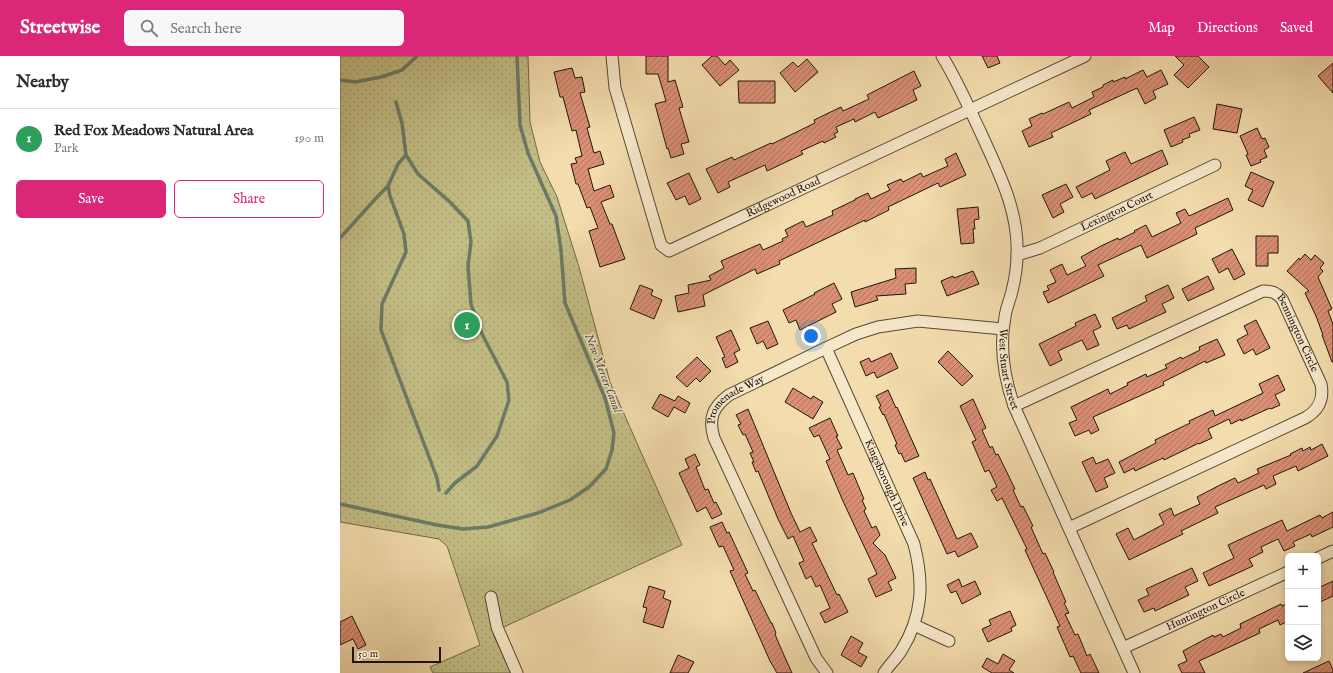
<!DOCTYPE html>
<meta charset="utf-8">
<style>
body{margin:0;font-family:"IM FELL English",serif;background:#f7f7f7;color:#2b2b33}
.controls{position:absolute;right:12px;bottom:12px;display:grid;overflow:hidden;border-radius:6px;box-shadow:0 2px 6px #0003}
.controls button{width:36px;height:36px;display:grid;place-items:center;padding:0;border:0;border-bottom:1px solid #e1e1e2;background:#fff;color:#2b2b33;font:20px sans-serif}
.scale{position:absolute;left:12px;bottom:10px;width:89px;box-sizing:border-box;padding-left:4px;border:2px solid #1f160e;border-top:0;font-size:11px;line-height:14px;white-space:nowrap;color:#1f160e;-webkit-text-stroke:3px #f7e8ca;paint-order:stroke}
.you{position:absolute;left:471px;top:280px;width:14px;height:14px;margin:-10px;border:3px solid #fff;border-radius:50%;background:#1a73e8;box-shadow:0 0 0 6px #1a73e833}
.badge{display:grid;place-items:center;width:26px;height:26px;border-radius:50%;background:#db2777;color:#fff;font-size:13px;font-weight:700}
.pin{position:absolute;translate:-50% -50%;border:2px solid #fff;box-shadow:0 1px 4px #0006}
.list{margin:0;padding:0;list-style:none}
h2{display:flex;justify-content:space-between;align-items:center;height:52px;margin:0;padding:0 16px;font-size:17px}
h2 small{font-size:13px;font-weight:400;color:#7c7c81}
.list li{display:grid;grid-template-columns:26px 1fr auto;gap:12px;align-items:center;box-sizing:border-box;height:60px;padding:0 16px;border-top:1px solid #e1e1e2}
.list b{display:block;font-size:15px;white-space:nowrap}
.list p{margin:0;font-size:13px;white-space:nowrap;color:#7c7c81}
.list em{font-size:13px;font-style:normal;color:#7c7c81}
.actions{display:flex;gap:8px;padding:12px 16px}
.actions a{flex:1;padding:9px 0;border:1px solid #db2777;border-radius:6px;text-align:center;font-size:14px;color:#db2777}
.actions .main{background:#db2777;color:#fff}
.icon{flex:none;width:22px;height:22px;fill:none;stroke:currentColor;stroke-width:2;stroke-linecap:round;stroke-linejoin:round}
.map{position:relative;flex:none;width:993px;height:617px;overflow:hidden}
header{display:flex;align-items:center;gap:24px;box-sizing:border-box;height:56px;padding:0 20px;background:#db2777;color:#fff}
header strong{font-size:19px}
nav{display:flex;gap:22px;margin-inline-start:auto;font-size:14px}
.search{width:280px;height:36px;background:#f7f7f7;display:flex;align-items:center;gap:10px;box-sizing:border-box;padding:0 14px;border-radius:6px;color:#7c7c81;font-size:15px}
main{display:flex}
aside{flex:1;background:#fff}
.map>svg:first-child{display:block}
.park{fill:url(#park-dots);stroke:#716a4a}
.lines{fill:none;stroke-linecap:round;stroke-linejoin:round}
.stream{stroke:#6b7a68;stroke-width:3.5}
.building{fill:url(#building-hatch);stroke:#1f160e}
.minor-casing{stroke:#544836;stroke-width:13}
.minor{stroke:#f7e8ca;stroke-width:11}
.labels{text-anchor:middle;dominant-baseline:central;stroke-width:3;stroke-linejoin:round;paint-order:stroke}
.street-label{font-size:11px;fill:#1f160e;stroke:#f7e8ca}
.water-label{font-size:12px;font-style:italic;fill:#4b5042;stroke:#f7e8ca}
</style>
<header>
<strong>Streetwise</strong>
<div class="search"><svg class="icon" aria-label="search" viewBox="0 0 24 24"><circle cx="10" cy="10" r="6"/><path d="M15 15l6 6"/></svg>Search here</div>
<nav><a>Map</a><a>Directions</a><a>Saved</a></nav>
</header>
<main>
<aside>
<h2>Nearby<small></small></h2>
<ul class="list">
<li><span class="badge" style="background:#2e9e5b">1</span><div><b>Red Fox Meadows Natural Area</b><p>Park</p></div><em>190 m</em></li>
</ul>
<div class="actions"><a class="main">Save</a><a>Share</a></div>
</aside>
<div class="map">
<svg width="993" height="617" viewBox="0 0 993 617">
<defs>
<pattern id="park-dots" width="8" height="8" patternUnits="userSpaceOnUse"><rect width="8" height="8" fill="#c3be85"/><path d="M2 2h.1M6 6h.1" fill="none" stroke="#a7a372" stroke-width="1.8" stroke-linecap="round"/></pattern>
<pattern id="building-hatch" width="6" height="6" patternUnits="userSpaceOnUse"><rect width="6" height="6" fill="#db8f75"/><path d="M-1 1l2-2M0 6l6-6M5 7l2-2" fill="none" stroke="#b1745e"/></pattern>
</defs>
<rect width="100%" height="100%" fill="#f3dcad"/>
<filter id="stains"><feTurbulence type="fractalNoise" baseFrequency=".005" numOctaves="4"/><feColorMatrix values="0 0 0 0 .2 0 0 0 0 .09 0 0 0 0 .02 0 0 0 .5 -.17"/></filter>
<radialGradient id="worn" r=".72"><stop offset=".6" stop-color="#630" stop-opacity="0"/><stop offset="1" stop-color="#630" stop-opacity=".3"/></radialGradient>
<path class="park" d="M0,0H188L190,66L200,106L217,141L239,211L270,326L342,489L166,570L153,578L171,617H93L90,611L140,589L107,490L99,483L0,466Z"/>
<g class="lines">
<g class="stream">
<path d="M0,24L15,26L41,21L62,14L77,0"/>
<path d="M56,46L62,67L66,99L78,118L110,146L128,165L131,186L128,210L131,248L142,278L167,326L169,344L157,380L137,410L115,427L106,437"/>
<path d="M66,99L58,108L48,130L50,140L64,178L66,196L42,248L41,274L97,422L99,434"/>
<path d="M0,182L38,140L48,130"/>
<path d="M0,448L97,469L123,473L148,471L198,457L230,444L249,431L266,413L272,394L274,377L265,342L225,247L221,194L216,160L188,97L180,69L177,0"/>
</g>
</g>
<g class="building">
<path d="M306,0H328V26L335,24L343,51L339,52L349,86L341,88L344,98L331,102L328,92L327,93L315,48L326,45L318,18H306Z"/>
<path d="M372,0H377L385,9L390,4L399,14L380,30L362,9Z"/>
<path d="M642,0H657L660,7L648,12Z"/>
<path d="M835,0H858L869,11L848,32L834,19L844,9Z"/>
<path d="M467,3L478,16L455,36L440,17L453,6L458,11Z"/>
<path d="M993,7V37L978,20Z"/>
<path d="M232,12L235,22L242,21L245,36L240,37L250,71L247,72L254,97L260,95L264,108L248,113L254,135L270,129L274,141L261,146L270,168H272L285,203L260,211L249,175L258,172L250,151L247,152L238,128H236L231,108L237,107L235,102L242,100L236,74L232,75L223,41H220L214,16Z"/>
<path d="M803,14L807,21L821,14L828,28L813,35L816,42L805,48L797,32L749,54L751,58L711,77L713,81L689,91L682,75L692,70L689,63L702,57L703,58L729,46L732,52L754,41L752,36L763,31V29L773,24V26L785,21V23Z"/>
<path d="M574,15L581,30L573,34L577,44L538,62L535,56L515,66L514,63L496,71L498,76L494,78L496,81L484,87L483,85L461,95L463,98L427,115L425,109L388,126L390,131L378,137L366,113L392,101L394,104L431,87L432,88L475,67L474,64L501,51L503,55L529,43L527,39Z"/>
<path d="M398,25H435V47H399Z"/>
<path d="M877,48L902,53L897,77L873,73Z"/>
<path d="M854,61L860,74L849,78L850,81L842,84L843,86L831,91L824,74Z"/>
<path d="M917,72L922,83L925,82L929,91L924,94L927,101L920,104L921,106L911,110L906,99L908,98L900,80Z"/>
<path d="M822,94L828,108L755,143L752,137L742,142L736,131L770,114L766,105L785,96L791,108Z"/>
<path d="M616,97L626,119L600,131L598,127L548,151L549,154L525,166V164L439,205L440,208L417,218L415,213L363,239L365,250L338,256L335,240L349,237L348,229L371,224L369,220L384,212L381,205L420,188L423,194L443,185L442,183L448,180L445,174L463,165L466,171L493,159L492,155L515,144V143L528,137L531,143L550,134L547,129L561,123L563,126L581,117L583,121L608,110L605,103Z"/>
<path d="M911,116L934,126L923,151L908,144L913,134L905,130Z"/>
<path d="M349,117L361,143L349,149L345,140L336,144L327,127Z"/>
<path d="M726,128L733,141L720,148L724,156L713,162L702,139Z"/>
<path d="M888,142L893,154L855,172L857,178L807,202L801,189L758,209L764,220L708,247L703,236L709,234L707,230L716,226L710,214L722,208L727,219L746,210L741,201L761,190L778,182L779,184L795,176L794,175L806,169L812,181L841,167L836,157L845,153L849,160Z"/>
<path d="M638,151L639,163L634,164L635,173H633L634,187L621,188L617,153Z"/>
<path d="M916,180H938V197H928V210H916Z"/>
<path d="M892,193L905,218L894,224L888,212L879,217L872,203Z"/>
<path d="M965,198L971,204L975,199L984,207L980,212L983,215L978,221L992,253L988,255L993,268V306H992L982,279H983L976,260L965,237L969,235L947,215L959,202L960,204Z"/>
<path d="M576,212V227L565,228L566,238L536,240L538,244L515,251L511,236L556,222L555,213Z"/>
<path d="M633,215L639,228L607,240L601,225L613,220L614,222Z"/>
<path d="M868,220L874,233L848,245L842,233Z"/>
<path d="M494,227L502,243L492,248L496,256L460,274L456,264L449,267L443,254L475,238L474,237Z"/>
<path d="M300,229L313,234L311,239L322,244L314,263L290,253Z"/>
<path d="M828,229L834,242L822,248L826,256L789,273L787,269L777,273L772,262L807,245L805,240Z"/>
<path d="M755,258L761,271L753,275L759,289L747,294L742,284L718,295L722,304L710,310L699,288L736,270L735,267Z"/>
<path d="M916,264L930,292L916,299L913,293L904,298L897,284L908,278L904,270Z"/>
<path d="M428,265L438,288L427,293L423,285L417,288L410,272Z"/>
<path d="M391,274L400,294L394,297L398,306L386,312L382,302L385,301L376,281Z"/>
<path d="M877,283L885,299L866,307L865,305L823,326L824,329L753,361L759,374L751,378L749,374L735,380L729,367L737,364L731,351L768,333L770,338L788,329L787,327L806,318L807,321L827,312L825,309L841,301L842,303L860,294L859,291Z"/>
<path d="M608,295L633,320L622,330L598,306Z"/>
<path d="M551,297L558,312L537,322L534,316L526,320L520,306L529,302L531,306Z"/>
<path d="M357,301L371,315L360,326L356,322L347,331L336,321Z"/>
<path d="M938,319L945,334L935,339L940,349L931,353L930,352L901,365V363L891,368L889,363L868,373L872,382L859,388V387L824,404L823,402L795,415L794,412L784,417L779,406L816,387L815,384L850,367L849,365L873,354L875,360L923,337L919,328Z"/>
<path d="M453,332L471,343L473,340L483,346L473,363L445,346Z"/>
<path d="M548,334L556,352L557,351L579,400L565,406L561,397L559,398L555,389L557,388L544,358L543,359L539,351L541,350L536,340Z"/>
<path d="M320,338L335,345L338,340L350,347L345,357L334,351L328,361L312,352Z"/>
<path d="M633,343L646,372L642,374L650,392L652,390L656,399L658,398L675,433L673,434L681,451L683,450L693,470L691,471L703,498L705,497L714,516H713L726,546L724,547L729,557L725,558L735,579L738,578L747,600L750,598L759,617H741L733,600L730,601L717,571L720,570L685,494L687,493L662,442L657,445L651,434L657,431L649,414L645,416L632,386L636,384L620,350Z"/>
<path d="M408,353L451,457L460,476L470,471L477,485L472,487L497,539L499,538L508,556L485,567L480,557L490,552L480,529L476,531L471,520L466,523L459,507L464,505L453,480L448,483L438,463L418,415L416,416L412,406H414L410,397L413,396L405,378L403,379L398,369L401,368L396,359Z"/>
<path d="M490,362L498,380H496L502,392L497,394L508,419L513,417L518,429L524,443L522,444L526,453L524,455L532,472L536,470L540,479L533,487L545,499L556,522L548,526L552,534L536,541L528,523L537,518L502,443L486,405L490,403L479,379L474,381L469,372Z"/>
<path d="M982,388L988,400L958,415L956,410L933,420L936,428L926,433L924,429L875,451L878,457L841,475L843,478L789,504L776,478L788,472L794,484L824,468L819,458L831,452L834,460L860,448L857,441L880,429L895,422L898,427L919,417L917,413L951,399L950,398L962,392L963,395L970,391L971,394Z"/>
<path d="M355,398L360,409L356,411L365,434L368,433L374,447L376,446L382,458L372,463L366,451L357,456L339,417L349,412L345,403Z"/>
<path d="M753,401L756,408L768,403L775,417L764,422L768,431L756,436L742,406Z"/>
<path d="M585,416L588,424L590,423L617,483L631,477L638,491L618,501L615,495L607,498L573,422Z"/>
<path d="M993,456V471L972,481L971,478L953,486L955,490L944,495L938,483L921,491L923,496L909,503L913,510L869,530L863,517L894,502L888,489L942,464L947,475L980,459L982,462Z"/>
<path d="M382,466L387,477L389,476L408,517L405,518L413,535L415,534L431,567H432L436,577L435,578L439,588L452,617H437L430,605L390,515L394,514L383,490L379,491L370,471Z"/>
<path d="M852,512L858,525L845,531L849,539L815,555L814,552L804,556L798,544L809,539L806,533Z"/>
<path d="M619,523L622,531L635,525L641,538L622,548L616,535L611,537L607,529Z"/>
<path d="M993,525V540L978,547V532Z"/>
<path d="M309,530L325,535L323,542L331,545L323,572L303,566L307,552L303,551Z"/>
<path d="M948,547V565L940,569L938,564L919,573L920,577L859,605L865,617H842L838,609L847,605L843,595L873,579L874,581L881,578L883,581L901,572L900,568L941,548L942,550Z"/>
<path d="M670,555L676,569L671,572L672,575L648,586L642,573L651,569L649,564Z"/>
<path d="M12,560L26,589L18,593L13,583L0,589V566Z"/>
<path d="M511,580L523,587L518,596L527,601L521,611L501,599Z"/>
<path d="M663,598L675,605L669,614L674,617H652L642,611L647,602L658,608Z"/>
<path d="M338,599L354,606L348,617H330Z"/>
<path d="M989,605L993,614V617H963Z"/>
</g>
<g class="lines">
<g class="minor-casing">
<g id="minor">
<path id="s1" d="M272,0L275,32L321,189L329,195L745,0"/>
<path id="s2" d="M602,0C617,24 628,50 640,75C658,115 679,154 677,199C677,211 675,223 672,235C670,244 666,252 665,261C659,292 664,321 674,350L794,617"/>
<path id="s3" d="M677,199L700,192L875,109"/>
<path id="s4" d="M486,292L574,488C584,527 583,560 561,595C556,603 549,609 544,617"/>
<path id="s5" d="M674,350L923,235C931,235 936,236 942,243L981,328C984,343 979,354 965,362L729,472"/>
<path d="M978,502L993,495"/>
<path d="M151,541L157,571L177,617"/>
<path d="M574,569L609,585"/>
<path id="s6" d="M783,592L948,516"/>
<path id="s7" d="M487,617L476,602L374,382C368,362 373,351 389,339L486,292L516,278L538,271L578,265L663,273"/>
</g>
</g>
<use href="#minor" class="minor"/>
</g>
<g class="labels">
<g class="street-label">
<text stroke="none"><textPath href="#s1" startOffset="332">Ridgewood Road</textPath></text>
<text stroke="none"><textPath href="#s3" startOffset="109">Lexington Court</textPath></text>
<text stroke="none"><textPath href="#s5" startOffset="333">Bennington Circle</textPath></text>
<text stroke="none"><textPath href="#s2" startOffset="331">West Stuart Street</textPath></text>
<text stroke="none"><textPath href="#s7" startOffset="312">Promenade Way</textPath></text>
<text stroke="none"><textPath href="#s4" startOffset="148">Kingsborough Drive</textPath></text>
<text stroke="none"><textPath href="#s6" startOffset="91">Huntington Circle</textPath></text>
</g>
<g class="water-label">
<text transform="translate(263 317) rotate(69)">New Mercer Canal</text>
</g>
</g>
<rect width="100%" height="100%" filter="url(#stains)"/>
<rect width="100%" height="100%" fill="url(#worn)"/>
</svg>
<div class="controls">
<button>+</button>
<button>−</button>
<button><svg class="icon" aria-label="layers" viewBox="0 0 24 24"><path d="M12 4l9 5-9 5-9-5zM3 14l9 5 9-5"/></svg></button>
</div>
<div class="scale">50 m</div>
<div class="you"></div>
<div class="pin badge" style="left:127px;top:269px;background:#2e9e5b">1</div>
</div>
</main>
